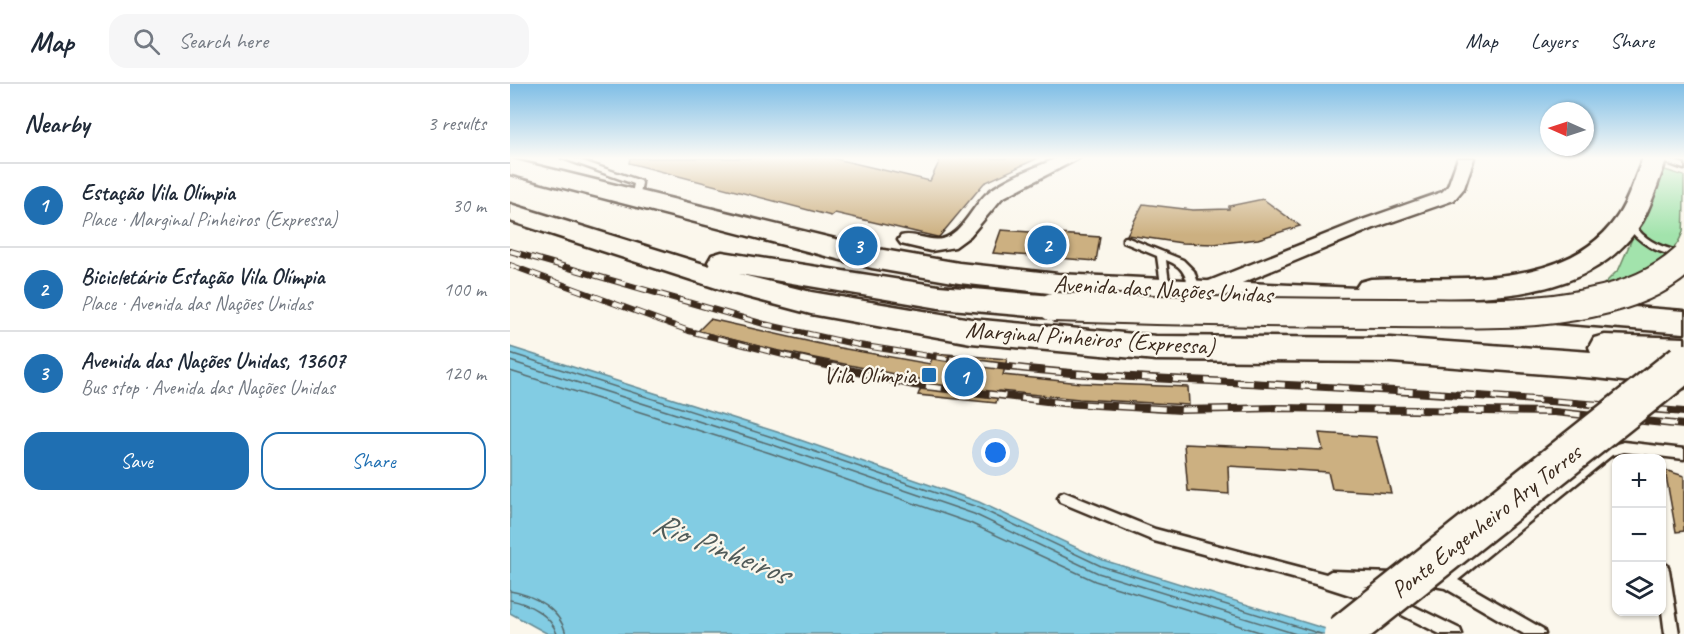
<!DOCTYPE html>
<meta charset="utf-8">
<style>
body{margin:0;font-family:Caveat,sans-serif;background:#f6f6f7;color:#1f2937}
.controls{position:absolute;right:18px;bottom:18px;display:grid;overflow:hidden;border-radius:12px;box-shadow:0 2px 4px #0004}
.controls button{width:54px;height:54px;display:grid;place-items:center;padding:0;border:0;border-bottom:2px solid #e0e1e3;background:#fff;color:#1f2937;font:30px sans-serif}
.compass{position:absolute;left:1030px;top:18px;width:54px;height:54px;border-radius:50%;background:#fff;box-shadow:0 2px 4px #0004;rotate:273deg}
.you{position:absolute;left:486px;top:369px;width:21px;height:21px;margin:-15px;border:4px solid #fff;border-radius:50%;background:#1a73e8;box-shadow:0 0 0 9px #1a73e833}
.badge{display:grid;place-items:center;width:39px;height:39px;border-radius:50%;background:#1f6fb2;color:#fff;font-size:20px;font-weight:700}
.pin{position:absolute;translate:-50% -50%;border:3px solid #fff;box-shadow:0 2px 6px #0006}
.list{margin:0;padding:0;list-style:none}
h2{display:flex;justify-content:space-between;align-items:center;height:78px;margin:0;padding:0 24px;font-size:26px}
h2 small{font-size:20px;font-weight:400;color:#747a83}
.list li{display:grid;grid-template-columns:39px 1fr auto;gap:18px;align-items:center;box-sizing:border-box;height:84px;padding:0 24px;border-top:2px solid #e0e1e3}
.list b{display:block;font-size:22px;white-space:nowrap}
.list p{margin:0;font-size:20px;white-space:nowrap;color:#747a83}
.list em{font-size:20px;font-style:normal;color:#747a83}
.actions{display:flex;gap:12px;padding:18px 24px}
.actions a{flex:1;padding:14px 0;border:2px solid #1f6fb2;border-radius:18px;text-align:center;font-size:21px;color:#1f6fb2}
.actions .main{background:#1f6fb2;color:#fff}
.icon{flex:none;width:33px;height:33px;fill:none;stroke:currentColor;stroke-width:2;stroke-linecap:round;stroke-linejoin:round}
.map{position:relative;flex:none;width:1174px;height:550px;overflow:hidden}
header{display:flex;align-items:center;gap:36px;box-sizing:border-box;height:84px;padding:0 30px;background:#fff;border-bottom:2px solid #e0e1e3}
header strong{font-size:28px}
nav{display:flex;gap:33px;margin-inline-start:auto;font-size:21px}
.search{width:420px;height:54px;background:#f6f6f7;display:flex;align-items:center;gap:15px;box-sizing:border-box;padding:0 21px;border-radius:18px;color:#747a83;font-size:22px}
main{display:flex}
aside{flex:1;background:#fff}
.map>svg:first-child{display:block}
.green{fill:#a2e3ac;stroke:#6e8665;stroke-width:1.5}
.water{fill:#82cce3;stroke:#668b94;stroke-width:1.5}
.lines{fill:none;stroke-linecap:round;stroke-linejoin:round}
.shore{stroke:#576b6d;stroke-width:1.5}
.building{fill:#ccb081;stroke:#3b2a1e;stroke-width:1.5}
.lane-casing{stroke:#3b2a1e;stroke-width:5}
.street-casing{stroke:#3b2a1e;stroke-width:5}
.highway-casing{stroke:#3b2a1e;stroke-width:5}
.lane{fill:#fbf7ec;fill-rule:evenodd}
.street{fill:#fbf7ec;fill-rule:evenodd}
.highway{fill:#fbf7ec;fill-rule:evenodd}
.rail-far1-casing{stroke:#3b2a1e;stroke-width:6}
.rail-casing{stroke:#3b2a1e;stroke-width:8}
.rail-far1{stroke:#fbf7ec;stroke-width:4;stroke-dasharray:11;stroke-linecap:butt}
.rail{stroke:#fbf7ec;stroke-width:5;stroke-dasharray:16;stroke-linecap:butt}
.highway-bridge-far1-casing{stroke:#3b2a1e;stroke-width:32;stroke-linecap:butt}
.highway-bridge-casing{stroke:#3b2a1e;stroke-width:43;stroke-linecap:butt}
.highway-bridge-far1{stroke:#fbf7ec;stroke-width:28}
.highway-bridge{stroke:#fbf7ec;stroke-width:38}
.poi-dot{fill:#1f6fb2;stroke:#fbf7ec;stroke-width:2}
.labels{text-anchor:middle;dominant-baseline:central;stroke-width:4.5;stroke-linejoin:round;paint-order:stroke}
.street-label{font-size:24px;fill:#3b2a1e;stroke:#fbf7ec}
.poi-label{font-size:24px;fill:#3b2a1e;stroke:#fbf7ec;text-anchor:end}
.near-water-label{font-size:32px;font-style:italic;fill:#505b59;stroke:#fbf7ec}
</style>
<header>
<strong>Map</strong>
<div class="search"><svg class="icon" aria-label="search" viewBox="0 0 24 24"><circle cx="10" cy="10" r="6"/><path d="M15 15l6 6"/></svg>Search here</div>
<nav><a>Map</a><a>Layers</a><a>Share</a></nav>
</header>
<main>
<aside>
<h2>Nearby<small>3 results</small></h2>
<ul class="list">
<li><span class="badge">1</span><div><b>Estação Vila Olímpia</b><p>Place · Marginal Pinheiros (Expressa)</p></div><em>30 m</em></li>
<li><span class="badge">2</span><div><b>Bicicletário Estação Vila Olímpia</b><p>Place · Avenida das Nações Unidas</p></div><em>100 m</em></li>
<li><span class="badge">3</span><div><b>Avenida das Nações Unidas, 13607</b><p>Bus stop · Avenida das Nações Unidas</p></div><em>120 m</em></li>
</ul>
<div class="actions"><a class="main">Save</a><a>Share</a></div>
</aside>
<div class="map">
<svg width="1174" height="550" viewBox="0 0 1174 550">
<rect width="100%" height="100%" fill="#fbf7ec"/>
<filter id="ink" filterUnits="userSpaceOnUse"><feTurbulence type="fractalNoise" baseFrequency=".0167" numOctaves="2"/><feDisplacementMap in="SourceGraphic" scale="12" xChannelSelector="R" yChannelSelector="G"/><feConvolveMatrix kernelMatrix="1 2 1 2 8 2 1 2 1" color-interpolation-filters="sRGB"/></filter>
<g filter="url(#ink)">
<path class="green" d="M1152,85L1174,92C1174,106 1174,136 1173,148C1160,183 1119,196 1087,207L1109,185Z"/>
<path class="water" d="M0,263L267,348L469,418L593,476L832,550H38L0,529Z"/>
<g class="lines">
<g class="shore">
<path d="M0,269L265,354L467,423L591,482L811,550"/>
<path d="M0,277L263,361L464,430L588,489L786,550"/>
<path d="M0,287L260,369L460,439L585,497L756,550"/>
<path d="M0,507C24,511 50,525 56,550"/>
<path d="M0,516C18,519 41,531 47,550"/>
</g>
</g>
<g class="building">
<path d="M120,74H322L420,97L431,74H528L474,99L429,153H427L325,129L321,132L119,79Z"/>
<path d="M753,115L790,142L748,155L704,160L672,159L617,151L633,120L683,126L719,125V122Z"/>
<path d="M491,146L590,153L586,177L483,169Z"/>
<path d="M200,235L319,262L420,280L424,269L497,275L493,291L571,299L678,303L679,321L569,315L489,307L486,319L408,311L414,296L265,266L188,247Z"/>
<path d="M809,349L866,353L881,409L822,405L818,388L718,382L719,410L678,407L674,360L813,366Z"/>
<path d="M1155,386L1174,392V447L1166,448Z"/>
</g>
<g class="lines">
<g class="lane-casing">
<g id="lane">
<path d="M52,74H64L131,97L132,99L129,114L125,117L121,114L124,100Z"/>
<path d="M1142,74H1155L1174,80V85Z"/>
<path d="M1118,135C1124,139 1127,145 1132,150C1144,161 1158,165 1174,168V174C1148,169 1129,161 1114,138Z"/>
<path d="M616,153L673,176L684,187L691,208L689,210H683C674,193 677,184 656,176L660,206L658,208H652L647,172L613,158V154Z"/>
<path d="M1114,358L1174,365V375L1114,368L1102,371L948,496L1033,545L1035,550H1014L935,504L924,502L922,497L924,492L934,490L1095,363Z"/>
<path d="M554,408L645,445L816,490L821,487L884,489L889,491L891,496L889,501L884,503L854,502L873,508L875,513L873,518L868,520L809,501L644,457L550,418L548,414L550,410Z"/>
<path d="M1152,479L1157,481L1159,486L1169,550H1155L1152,527Z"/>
<path d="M885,513L950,545L952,550H930L880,525L878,520L880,515Z"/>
</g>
</g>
<g class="street-casing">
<g id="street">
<path d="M547,74H569L492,114L460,152L445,163L421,167L391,160L388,156L391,152C404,148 418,158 432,155C454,149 463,119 481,106C500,92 525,84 547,74Z"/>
<path d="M948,74H964L954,104L944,116L864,144L698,213L691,215L684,213L681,208L684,203L852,136L932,108L938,102Z"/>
</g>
</g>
<g class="highway-casing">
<g id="highway">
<path d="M1133,74H1157C1149,95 1143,118 1132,138C1084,216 981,214 901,214L902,217L898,225L887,228L548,210L449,199L362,184L0,90V75L362,164L449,179L548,190L846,204L850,198L861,195C941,192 1056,208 1107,133C1119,116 1125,93 1133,74Z"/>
<path d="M0,120L200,182L198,178L202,171L212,168L429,202L543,212L554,215L558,223L554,231L543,234L429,224L229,190L301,208L461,235L646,252L881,254L1081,268L1079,263L1084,254L1095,251L1174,254V304L1086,294L881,278L646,276L461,259L301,230L222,209L0,137Z"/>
<path d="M1047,217L1174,227V249L1047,239L1036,236L1032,228L1036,220Z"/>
</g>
</g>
<use href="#lane" class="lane"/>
<use href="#street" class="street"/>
<use href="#highway" class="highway"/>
<g class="rail-far1-casing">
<g id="rail-far1">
<path d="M0,167L254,240L349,261L450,277"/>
<path d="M0,181L179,247L297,277"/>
</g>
</g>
<g class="rail-casing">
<g id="rail">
<path d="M291,275L404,301L553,319L671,326L768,324L1044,328L1174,341"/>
<path d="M440,275C545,292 652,294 757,300C897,307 1035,315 1174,328"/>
</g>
</g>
<use href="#rail-far1" class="rail-far1"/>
<use href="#rail" class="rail"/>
<g class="highway-bridge-far1-casing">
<path id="highway-bridge-far1" d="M543,223C657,227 771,229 885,229C950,229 1016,233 1080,219C1115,212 1148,200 1174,176"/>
</g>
<g class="highway-bridge-casing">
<path id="highway-bridge" d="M833,550L1174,279"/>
</g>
<use href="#highway-bridge-far1" class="highway-bridge-far1"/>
<use href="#highway-bridge" class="highway-bridge"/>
</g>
</g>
<linearGradient id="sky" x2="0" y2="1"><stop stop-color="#7fbee6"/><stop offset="0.49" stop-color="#fdfbf6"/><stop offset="1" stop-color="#fdfbf6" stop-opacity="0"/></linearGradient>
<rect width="1174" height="151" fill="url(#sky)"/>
<rect class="poi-dot" x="411" y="283" width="16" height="16" rx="3"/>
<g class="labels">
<g class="street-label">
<text transform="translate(653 205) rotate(3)">Avenida das Nações Unidas</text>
<text transform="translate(580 254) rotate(4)">Marginal Pinheiros (Expressa)</text>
<text transform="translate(976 437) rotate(-38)">Ponte Engenheiro Ary Torres</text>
</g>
<g class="poi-label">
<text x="406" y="291">Vila Olímpia</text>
</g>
<g class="near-water-label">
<text transform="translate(211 464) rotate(22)">Rio Pinheiros</text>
</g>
</g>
</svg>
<div class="controls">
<button>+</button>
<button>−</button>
<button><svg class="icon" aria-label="layers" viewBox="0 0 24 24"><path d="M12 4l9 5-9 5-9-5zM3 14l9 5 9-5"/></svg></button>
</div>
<svg class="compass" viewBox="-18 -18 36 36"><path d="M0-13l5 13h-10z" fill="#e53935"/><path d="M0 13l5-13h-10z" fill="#747a83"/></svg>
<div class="you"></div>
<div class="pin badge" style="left:454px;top:293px">1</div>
<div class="pin badge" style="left:537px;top:161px">2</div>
<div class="pin badge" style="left:348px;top:162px">3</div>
</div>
</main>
